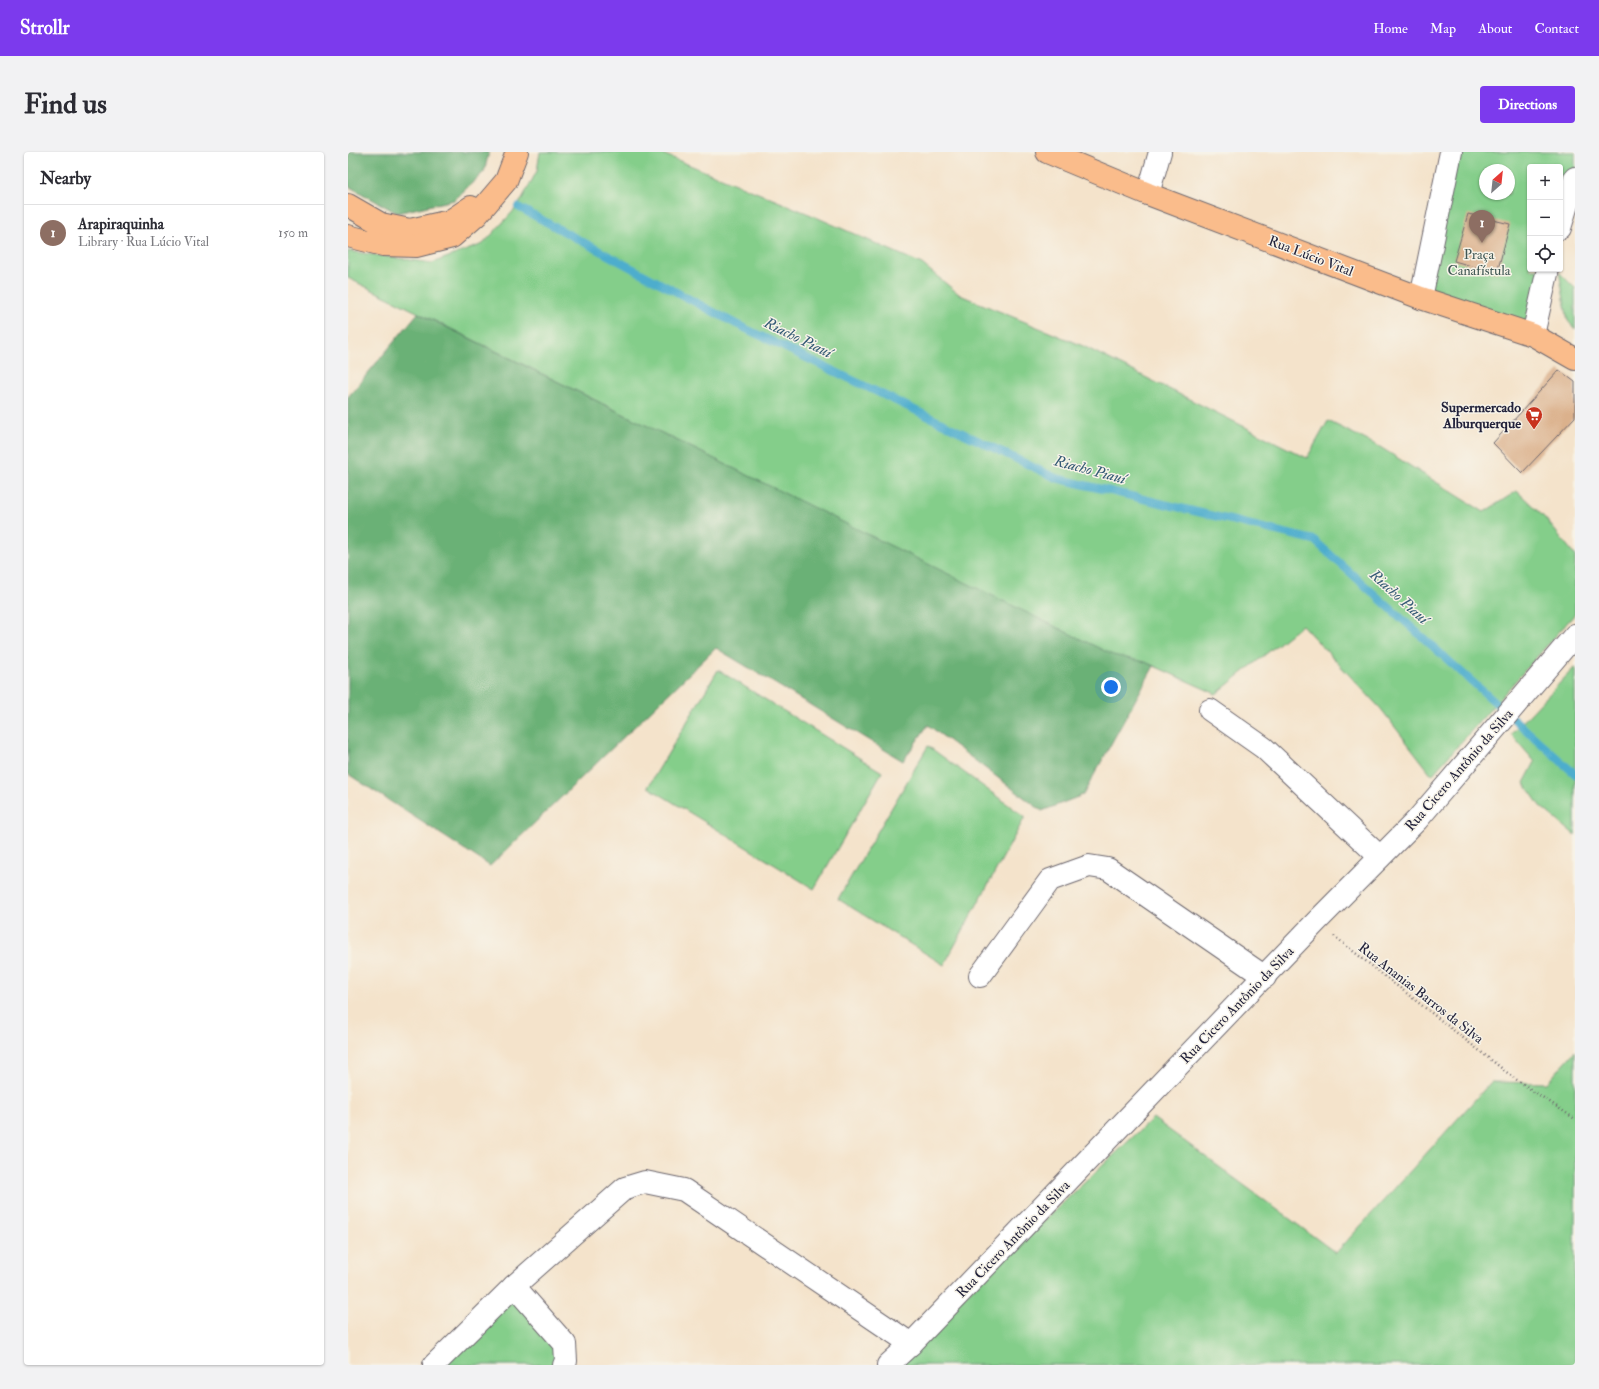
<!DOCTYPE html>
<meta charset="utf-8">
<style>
body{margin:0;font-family:"IM FELL Double Pica",serif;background:#f2f2f3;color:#2b2b33}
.controls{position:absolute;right:12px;top:12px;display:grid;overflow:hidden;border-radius:4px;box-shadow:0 1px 3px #0004}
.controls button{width:36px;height:36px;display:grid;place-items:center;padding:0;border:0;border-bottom:1px solid #e1e1e2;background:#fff;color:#2b2b33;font:20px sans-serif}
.compass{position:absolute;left:1131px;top:12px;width:36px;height:36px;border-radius:50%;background:#fff;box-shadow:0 1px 3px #0004;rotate:27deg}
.you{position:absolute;left:763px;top:535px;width:14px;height:14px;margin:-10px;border:3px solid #fff;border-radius:50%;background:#1a73e8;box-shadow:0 0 0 6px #1a73e833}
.badge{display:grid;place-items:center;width:26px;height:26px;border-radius:50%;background:#7c3aed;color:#fff;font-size:13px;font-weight:700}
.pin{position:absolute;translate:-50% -33px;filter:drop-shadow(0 1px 2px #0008)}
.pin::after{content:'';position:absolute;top:21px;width:14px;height:12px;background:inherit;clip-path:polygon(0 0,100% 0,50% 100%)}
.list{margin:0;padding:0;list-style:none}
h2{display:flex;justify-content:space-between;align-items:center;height:52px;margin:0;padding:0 16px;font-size:17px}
h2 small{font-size:13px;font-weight:400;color:#7c7c81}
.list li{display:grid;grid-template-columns:26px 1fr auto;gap:12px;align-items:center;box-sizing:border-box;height:56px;padding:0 16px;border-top:1px solid #e1e1e2}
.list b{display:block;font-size:15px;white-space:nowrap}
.list p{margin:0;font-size:13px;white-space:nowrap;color:#7c7c81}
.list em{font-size:13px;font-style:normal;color:#7c7c81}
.icon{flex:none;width:22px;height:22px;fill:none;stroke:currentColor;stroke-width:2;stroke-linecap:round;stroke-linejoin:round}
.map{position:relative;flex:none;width:1227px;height:1213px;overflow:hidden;border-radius:4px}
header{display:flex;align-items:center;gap:24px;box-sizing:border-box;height:56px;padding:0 20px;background:#7c3aed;color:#fff}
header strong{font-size:19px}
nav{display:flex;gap:22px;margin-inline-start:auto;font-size:14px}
.intro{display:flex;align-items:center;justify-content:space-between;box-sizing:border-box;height:96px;padding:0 24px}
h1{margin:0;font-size:28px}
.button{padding:10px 18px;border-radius:4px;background:#7c3aed;color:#fff;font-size:14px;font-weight:700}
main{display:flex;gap:24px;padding:0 24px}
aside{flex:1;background:#fff;border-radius:4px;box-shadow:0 1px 3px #0004}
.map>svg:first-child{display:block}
.green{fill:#84ce8a;stroke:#537862;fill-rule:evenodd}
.forest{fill:#6bb176;stroke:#466a58}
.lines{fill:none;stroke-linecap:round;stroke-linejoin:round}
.stream{stroke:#4eadcd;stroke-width:8}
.building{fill:#dbb18c}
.minor-casing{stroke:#6c666d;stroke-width:24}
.major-casing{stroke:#6c666d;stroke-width:24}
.path{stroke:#6c666d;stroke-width:2.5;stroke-dasharray:1 3;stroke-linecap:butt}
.minor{stroke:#fff;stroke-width:22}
.major{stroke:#fabc8b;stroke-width:22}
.labels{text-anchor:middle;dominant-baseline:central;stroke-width:3;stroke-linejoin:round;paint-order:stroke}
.park-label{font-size:14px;fill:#3f5653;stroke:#f7f3e8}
.street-label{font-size:14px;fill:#22223b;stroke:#f7f3e8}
.poi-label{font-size:14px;font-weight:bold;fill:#22223b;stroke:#f7f3e8;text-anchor:end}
.water-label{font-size:15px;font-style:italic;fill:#345a75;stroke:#f7f3e8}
</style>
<header>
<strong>Strollr</strong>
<nav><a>Home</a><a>Map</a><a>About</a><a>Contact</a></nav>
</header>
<div class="intro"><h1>Find us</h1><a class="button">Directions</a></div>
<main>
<aside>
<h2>Nearby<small></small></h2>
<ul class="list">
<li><span class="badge" style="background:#8d6e63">1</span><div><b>Arapiraquinha</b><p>Library · Rua Lúcio Vital</p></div><em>150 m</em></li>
</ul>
</aside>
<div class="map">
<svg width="1227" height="1213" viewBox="0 0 1227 1213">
<rect width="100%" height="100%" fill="#f7f3e8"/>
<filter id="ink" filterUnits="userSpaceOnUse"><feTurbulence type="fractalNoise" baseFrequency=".025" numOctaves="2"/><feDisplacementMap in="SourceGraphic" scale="8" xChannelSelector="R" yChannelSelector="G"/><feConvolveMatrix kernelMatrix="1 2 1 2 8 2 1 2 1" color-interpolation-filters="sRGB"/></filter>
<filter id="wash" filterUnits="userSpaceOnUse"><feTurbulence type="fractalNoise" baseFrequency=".012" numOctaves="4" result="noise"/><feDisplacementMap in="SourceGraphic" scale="16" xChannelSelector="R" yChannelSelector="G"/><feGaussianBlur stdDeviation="0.9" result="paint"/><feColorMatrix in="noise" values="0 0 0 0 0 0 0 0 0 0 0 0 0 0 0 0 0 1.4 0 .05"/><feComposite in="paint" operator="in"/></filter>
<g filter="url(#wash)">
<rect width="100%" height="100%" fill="#f4e3cb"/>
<g class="green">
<path d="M192,0H310L461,62L574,112L612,143L735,194L959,306L980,269L1032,295L1136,360L1169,339L1196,365L1227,403V462L1084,623L1033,557L954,473L868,542L797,510L765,504L0,126V99L84,111L135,92L170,54L189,19Z"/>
<path d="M1103,0H1227V34L1212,87V15H1182V117H1204L1185,183L1073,146ZM1137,18H1161V42H1137Z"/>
<path d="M1211,120L1227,136V177L1220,169Z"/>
<path d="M1227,515V683L1192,654L1176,631L1187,610L1163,582Z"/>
<path d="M370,518L534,620L466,737L300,635Z"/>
<path d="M580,594L677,665L596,813L490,747Z"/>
<path d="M1227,899V1213H543L805,966L988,1101L1143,930L1199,931Z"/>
<path d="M166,1134L217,1192L216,1213H86Z"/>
</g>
<g class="forest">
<path d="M0,0H141L136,20L106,48L49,61L0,34Z"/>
<path d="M70,161L765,503L797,510L806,514L735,643L694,659L580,573L555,609L368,496L142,714L0,622V245Z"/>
</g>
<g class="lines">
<path class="stream" d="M170,55L388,172L708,326L966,388L1227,622"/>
</g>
<g id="blocks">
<g class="building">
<path d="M1120,62L1162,72L1149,121L1106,109Z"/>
<path d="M1211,218L1227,230V265L1174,321L1145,291Z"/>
</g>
</g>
</g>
<g filter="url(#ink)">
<use href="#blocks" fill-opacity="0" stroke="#6c666d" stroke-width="1"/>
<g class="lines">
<g class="minor-casing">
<g id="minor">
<path d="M800,42L812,0"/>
<path d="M1212,76L1227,26"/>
<path d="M1073,146L1103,0"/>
<path d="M1185,183L1200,117"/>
<path d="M862,558L916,596L1032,705"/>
<path d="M632,824L702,728L741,714L760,717L917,825"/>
<path d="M166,1134L217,1192L218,1209L216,1213"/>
<path d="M86,1213L166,1134L277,1036L297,1030L336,1038L563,1192"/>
<path d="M540,1213L563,1192L968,770L1069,668L1227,483"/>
</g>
</g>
<g class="major-casing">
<g id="major">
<path d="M699,0L800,42L1073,146L1185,183L1227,207"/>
<path d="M0,53L33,72L62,78L102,69L123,55"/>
<path d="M0,84L35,93L68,94L104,85L129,63L158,29L169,0"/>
</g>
</g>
<path class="path" d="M986,784L1166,926L1227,967"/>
<use href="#minor" class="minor"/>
<use href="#major" class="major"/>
</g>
</g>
<defs>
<g id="supermarket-pin" transform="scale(0.9)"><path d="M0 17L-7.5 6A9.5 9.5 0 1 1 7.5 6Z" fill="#c8321e" stroke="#f7f3e8"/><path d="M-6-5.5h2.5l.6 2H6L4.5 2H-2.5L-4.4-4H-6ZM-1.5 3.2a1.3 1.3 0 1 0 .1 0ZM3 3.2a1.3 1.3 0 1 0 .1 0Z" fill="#fff"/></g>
</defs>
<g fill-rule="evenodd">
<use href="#supermarket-pin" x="1186" y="263"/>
</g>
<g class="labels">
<g class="park-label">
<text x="1131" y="102">Praça<tspan x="1131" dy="16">Canafístula</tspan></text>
</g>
<g class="street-label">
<text transform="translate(963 104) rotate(21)">Rua Lúcio Vital</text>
<text transform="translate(1111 618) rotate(-49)">Rua Cicero Antônio da Silva</text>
<text transform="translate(1073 841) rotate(38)">Rua Ananias Barros da Silva</text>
<text transform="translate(889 853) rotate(-46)">Rua Cicero Antônio da Silva</text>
<text transform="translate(665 1087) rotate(-46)">Rua Cicero Antônio da Silva</text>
</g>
<g class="poi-label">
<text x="1173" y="255">Supermercado<tspan x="1173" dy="16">Alburquerque</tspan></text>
</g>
<g class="water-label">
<text transform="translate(450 186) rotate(26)">Riacho Piauí</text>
<text transform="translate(742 318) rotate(15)">Riacho Piauí</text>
<text transform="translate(1051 445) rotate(42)">Riacho Piauí</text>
</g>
</g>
</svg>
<div class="controls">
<button>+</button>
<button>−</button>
<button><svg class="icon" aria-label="locate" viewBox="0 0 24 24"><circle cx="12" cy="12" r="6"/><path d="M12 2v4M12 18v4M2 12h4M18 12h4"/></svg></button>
</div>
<svg class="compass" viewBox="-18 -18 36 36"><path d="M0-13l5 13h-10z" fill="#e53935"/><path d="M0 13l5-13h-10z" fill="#7c7c81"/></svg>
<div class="you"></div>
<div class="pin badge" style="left:1134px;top:91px;background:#8d6e63">1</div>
</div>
</main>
